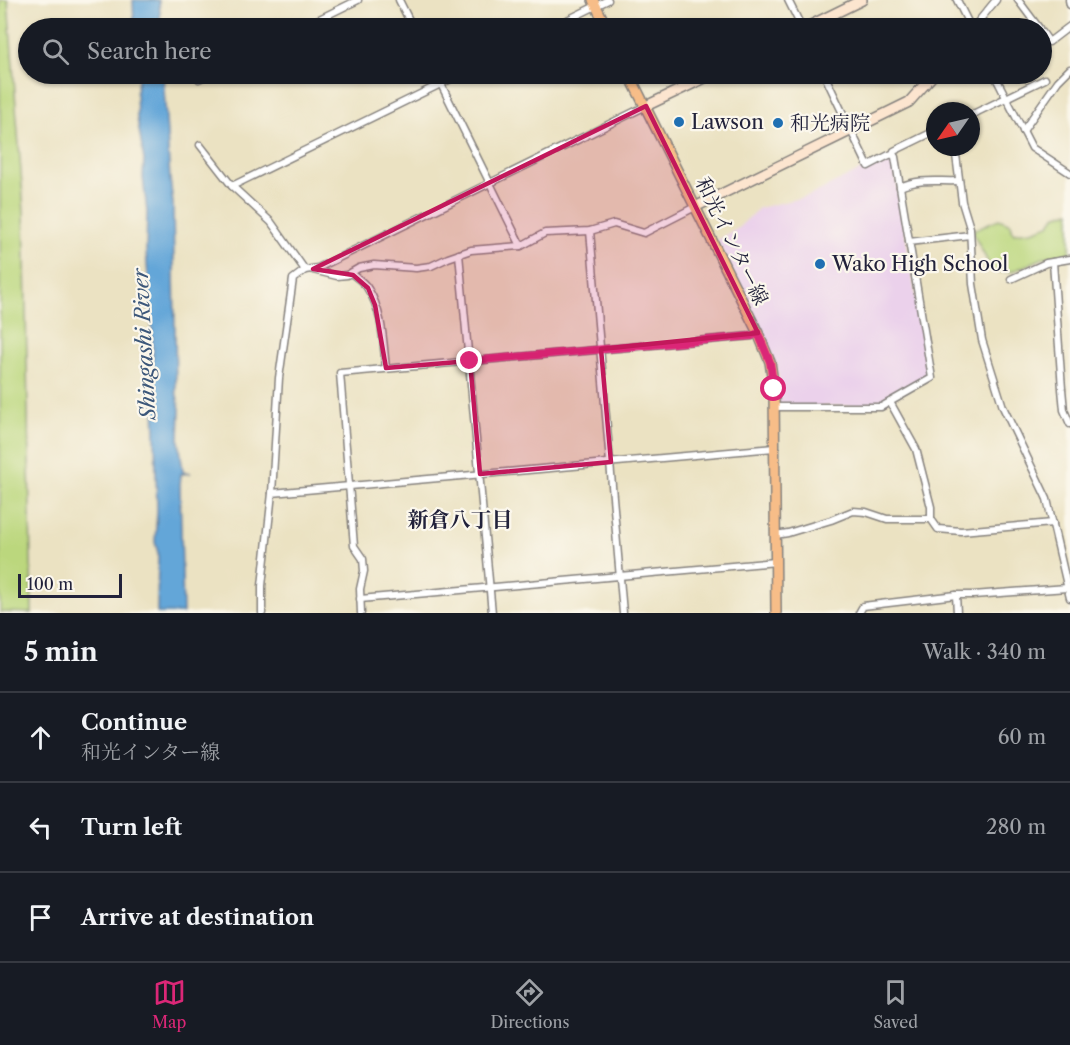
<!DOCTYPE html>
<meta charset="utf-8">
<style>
body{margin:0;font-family:"Libre Caslon Text","Noto Serif JP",serif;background:#20242c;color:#f1f3f6}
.compass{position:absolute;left:926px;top:102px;width:54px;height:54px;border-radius:50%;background:#171b24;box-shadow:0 2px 4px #0004;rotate:236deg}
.scale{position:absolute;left:18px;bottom:15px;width:104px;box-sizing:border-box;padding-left:6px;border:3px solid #22223b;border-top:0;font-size:16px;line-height:21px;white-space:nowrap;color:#22223b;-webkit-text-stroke:4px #fbf7ec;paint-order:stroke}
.stop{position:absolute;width:18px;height:18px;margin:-14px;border:4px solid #db2777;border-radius:50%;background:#fff}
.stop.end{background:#db2777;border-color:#fff;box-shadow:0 2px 6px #0008}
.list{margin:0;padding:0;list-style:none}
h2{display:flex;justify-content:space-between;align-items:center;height:78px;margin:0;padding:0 24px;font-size:26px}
h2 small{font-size:20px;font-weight:400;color:#9ea1a6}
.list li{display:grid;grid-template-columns:39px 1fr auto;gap:18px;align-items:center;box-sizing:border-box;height:90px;padding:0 24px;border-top:2px solid #363941}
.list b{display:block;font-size:22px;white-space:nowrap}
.list p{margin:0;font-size:20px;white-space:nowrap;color:#9ea1a6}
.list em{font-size:20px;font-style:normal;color:#9ea1a6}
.icon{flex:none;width:33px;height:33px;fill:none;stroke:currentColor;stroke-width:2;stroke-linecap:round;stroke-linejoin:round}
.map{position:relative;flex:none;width:1070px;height:613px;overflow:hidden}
.search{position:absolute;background:#171b24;box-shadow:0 2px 4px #0004;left:18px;right:18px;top:18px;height:66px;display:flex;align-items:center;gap:15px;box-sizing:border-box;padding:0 21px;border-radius:33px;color:#9ea1a6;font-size:22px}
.sheet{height:348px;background:#171b24}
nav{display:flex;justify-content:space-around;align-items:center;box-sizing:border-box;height:84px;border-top:2px solid #363941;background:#171b24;font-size:16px;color:#9ea1a6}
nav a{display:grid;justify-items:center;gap:3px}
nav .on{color:#db2777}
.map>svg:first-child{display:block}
.built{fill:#ebd1eb}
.green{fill:#bbd77d;stroke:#6e7c5c;stroke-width:1.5}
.water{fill:#63a6d8;stroke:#42648a;stroke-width:1.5}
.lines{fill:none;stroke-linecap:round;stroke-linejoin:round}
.street-casing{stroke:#86827e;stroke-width:9}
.secondary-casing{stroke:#86827e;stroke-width:12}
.primary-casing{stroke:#86827e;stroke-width:12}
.street{stroke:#fff;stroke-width:6}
.secondary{stroke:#fce5cf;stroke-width:9}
.primary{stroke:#f7bd88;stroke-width:9}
.route{stroke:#db2777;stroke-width:8}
.marked{fill:#c2185b;fill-opacity:0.2;stroke:#c2185b;stroke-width:4.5;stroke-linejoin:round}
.poi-dot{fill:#1f6fb2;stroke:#fbf7ec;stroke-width:2}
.labels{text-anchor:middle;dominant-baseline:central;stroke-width:4.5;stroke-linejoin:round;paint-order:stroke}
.poi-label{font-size:20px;fill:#22223b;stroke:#fbf7ec;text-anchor:start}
.street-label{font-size:20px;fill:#22223b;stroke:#fbf7ec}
.water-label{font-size:21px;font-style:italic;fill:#3c577a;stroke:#fbf7ec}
.neighbourhood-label{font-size:21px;font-weight:bold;fill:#22223b;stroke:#fbf7ec}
</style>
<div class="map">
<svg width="1070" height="613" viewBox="0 0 1070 613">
<rect width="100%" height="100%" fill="#fbf7ec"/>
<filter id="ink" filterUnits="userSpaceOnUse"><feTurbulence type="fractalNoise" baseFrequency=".0167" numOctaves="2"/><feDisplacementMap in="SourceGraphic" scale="12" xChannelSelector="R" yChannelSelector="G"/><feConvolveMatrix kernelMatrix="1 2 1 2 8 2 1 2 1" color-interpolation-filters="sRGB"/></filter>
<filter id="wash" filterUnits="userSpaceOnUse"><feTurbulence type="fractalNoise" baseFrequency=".008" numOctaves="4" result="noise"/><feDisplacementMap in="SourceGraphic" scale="24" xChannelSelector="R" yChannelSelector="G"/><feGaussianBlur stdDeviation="1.35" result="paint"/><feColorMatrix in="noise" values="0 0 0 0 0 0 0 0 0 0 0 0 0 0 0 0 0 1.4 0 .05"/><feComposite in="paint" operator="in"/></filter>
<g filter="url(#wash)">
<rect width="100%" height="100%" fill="#ebe2c2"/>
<path class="built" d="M890,158L893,160L929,377L880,405L781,407L778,403L779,381L777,365L717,240L737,229L759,208L809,196L867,167L868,169Z"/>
<g class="green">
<path d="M0,0H8L24,212L32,613L0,612Z"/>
<path d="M1070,211V256L1055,258L1048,256L1011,272H993L974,235L973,230L999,219L1011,224L1013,233L1032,231L1049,225L1055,216Z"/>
</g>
<g class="water">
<path d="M133,0H159L161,28H134Z"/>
<path d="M139,74H163L170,179L173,203L176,391L180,409L179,440L183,472L191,473L181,474L180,485L183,613H157L158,553L155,542L157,511L152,324L146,252L147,212L143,177L144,160L137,118L136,92Z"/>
</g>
</g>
<g filter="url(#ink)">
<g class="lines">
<g class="street-casing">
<g id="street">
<path d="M399,0L413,28"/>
<path d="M788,0L802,28"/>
<path d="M957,0L971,28"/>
<path d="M1018,0L1039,28"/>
<path d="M1069,0L1070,5"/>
<path d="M301,28L358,0"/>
<path d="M551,28L608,0"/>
<path d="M973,28L996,0"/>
<path d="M1042,32L1049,42L1070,26"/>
<path d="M436,74L521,246"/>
<path d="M994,74L1032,148L1070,173"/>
<path d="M199,79L210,74"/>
<path d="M971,115L1045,79"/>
<path d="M1023,131L1058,81L1070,69"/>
<path d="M200,145L232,186L271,222L305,270"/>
<path d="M955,147L962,202L970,228L973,284L982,340L1003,407L1047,499L1070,598"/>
<path d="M893,154L894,151L935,131"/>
<path d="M232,186L461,74"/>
<path d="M900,187C920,178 938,182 959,181"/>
<path d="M590,231L623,613"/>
<path d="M909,242L970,235"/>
<path d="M459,254L492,613"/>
<path d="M1053,262L1062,389L1064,410L1070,424"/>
<path d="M313,270L337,276L347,275L359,268L374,265L416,268L431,266L448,258L471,250L521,246L545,233L590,231L614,224L644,233L695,207"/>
<path d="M351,273C356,277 365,283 368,289C383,312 383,342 386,368"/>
<path d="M1011,279L1046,263L1070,259"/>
<path d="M890,402L916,449L931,507V519L938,529L961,531L1053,523"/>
<path d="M774,407H881L932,378L895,157L893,154L889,155L868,166L824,74"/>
<path d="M272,493L774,448"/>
<path d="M775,535L788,533L831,520L853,511L866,512L887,519H931"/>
<path d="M956,595L957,613"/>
<path d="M360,599L776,562"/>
<path d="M262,613V586L272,493L279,378L293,279L305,270L318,268L646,106"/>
<path d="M361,613L360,589L364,571L363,559L354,546L340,373L752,336L758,333"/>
<path d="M859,613L863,606L956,595H973L1067,588"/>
</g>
</g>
<g class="secondary-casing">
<g id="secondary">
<path d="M805,28L862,0"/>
<path d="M646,106L713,74"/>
<path d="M695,207L909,102L934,74"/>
</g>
</g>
<g class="primary-casing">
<g id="primary">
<path d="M593,0L607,28"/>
<path d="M629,74L758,333L770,362L774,389L776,613"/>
</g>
</g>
<use href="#street" class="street"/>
<use href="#secondary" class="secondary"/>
<use href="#primary" class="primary"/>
</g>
</g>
<g class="lines" filter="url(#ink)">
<path class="route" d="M470,361L752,336L758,333L770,362L774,389"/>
</g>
<path class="marked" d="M646,106L758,333L601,349L611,462L480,474L470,361L386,368L375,305L368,288L353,275L313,269Z"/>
<g class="poi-dot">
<circle cx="679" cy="122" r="6"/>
<circle cx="778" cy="123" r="6"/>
<circle cx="820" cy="264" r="6"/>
</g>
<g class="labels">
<g class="poi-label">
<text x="691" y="122">Lawson</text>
<text x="790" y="123">和光病院</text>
<text x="832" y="264">Wako High School</text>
</g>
<g class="street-label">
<text transform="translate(732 241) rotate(64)">和光インター線</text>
</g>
<g class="water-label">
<text transform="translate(144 344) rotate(-93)">Shingashi River</text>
</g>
<g class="neighbourhood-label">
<text x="460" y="519">新倉八丁目</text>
</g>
</g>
</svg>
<svg class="compass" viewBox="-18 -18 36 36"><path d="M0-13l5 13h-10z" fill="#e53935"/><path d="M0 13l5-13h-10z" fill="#9ea1a6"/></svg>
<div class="scale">100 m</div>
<div class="stop" style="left:774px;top:389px"></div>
<div class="stop end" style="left:470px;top:361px"></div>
<div class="search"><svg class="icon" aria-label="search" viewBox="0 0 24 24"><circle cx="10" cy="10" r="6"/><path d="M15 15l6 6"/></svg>Search here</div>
</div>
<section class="sheet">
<h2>5 min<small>Walk · 340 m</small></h2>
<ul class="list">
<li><svg class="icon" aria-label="ahead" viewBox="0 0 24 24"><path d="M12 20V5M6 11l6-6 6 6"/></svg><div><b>Continue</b><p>和光インター線</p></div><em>60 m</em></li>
<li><svg class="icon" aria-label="left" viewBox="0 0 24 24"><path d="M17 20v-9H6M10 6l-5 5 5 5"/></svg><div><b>Turn left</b></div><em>280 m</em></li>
<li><svg class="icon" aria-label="arrive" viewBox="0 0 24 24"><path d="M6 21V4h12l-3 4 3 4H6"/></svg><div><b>Arrive at destination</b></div></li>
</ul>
</section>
<nav>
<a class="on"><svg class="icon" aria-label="map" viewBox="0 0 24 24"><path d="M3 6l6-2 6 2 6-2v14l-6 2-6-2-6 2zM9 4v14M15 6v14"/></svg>Map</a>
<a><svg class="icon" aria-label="directions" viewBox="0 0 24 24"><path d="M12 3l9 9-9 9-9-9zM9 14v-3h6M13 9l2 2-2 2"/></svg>Directions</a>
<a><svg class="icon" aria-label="saved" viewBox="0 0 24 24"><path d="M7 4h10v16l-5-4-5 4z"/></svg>Saved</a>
</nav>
